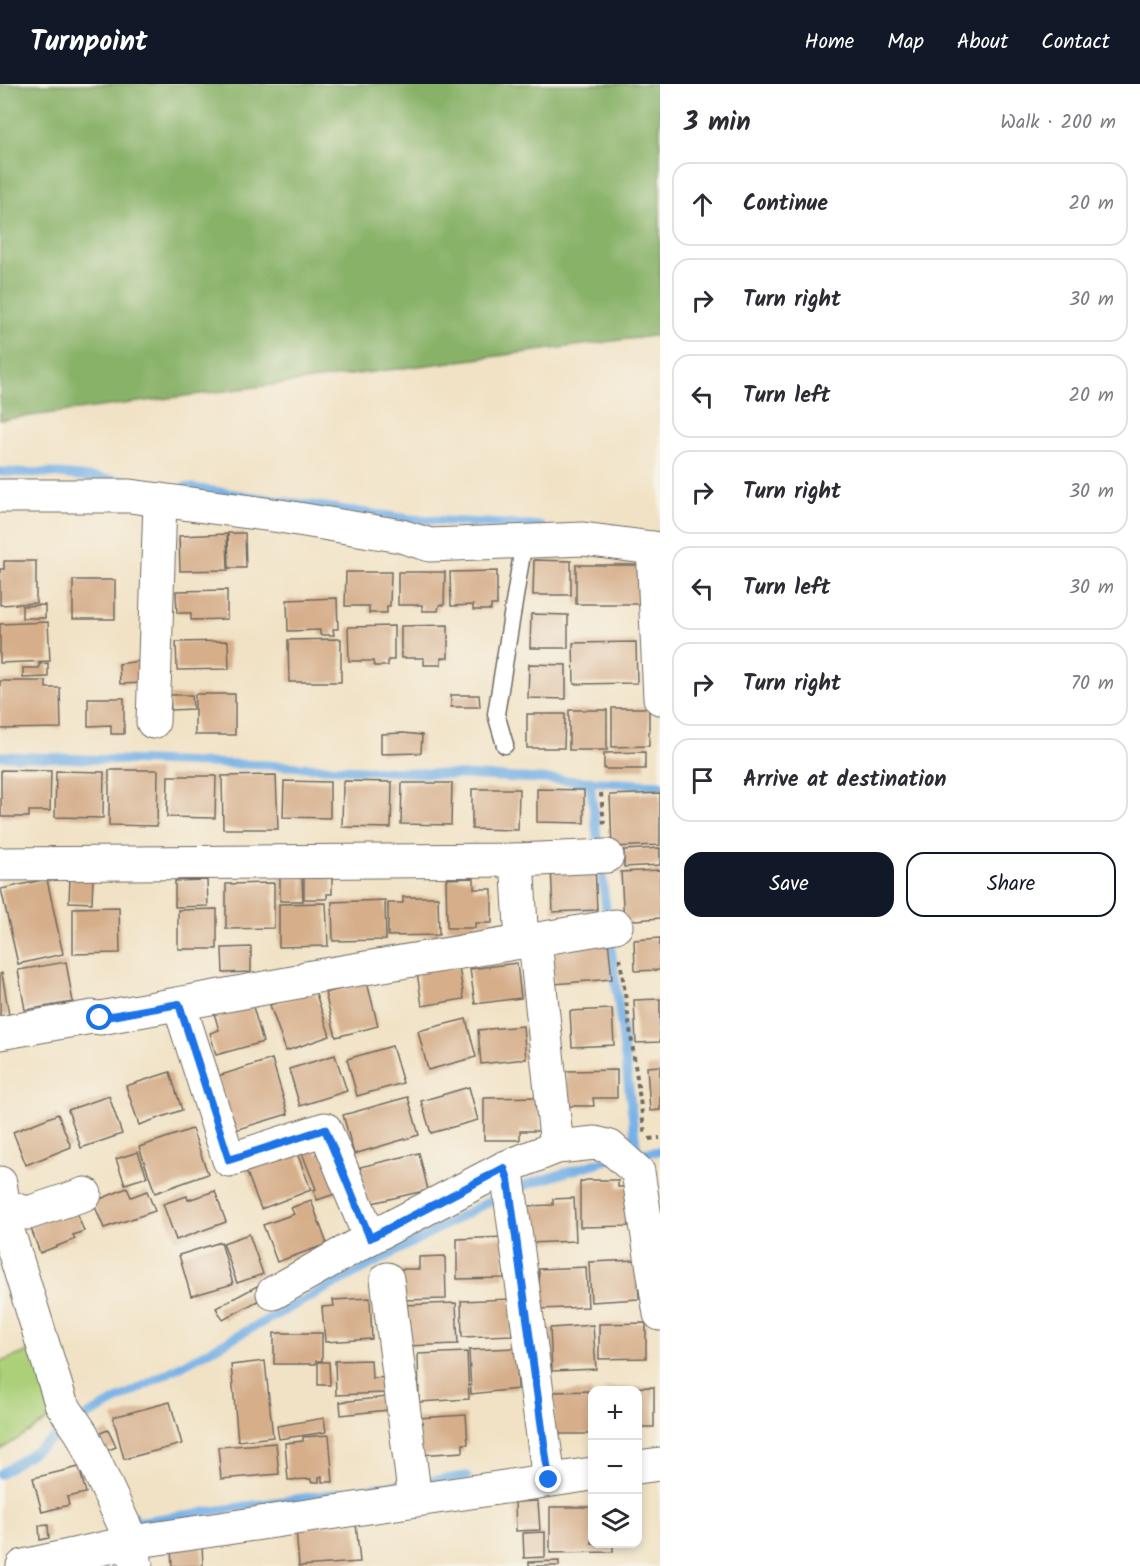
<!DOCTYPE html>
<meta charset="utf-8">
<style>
body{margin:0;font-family:Kalam,sans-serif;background:#f7f7f7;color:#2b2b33}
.controls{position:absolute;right:18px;bottom:18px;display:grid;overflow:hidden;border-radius:12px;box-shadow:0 3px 9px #0003}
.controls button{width:54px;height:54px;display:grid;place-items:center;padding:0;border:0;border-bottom:2px solid #e1e1e2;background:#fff;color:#2b2b33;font:30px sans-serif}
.stop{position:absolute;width:18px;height:18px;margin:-14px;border:4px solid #1a73e8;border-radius:50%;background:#fff}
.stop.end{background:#1a73e8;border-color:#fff;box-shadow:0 2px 6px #0008}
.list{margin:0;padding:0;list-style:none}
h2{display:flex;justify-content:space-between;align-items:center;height:78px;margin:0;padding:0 24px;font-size:26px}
h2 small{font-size:20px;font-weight:400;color:#7c7c81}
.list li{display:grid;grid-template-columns:39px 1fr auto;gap:18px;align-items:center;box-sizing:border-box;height:84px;margin:0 12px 12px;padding:0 12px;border:2px solid #e1e1e2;border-radius:18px}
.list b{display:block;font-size:22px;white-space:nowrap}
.list em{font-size:20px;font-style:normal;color:#7c7c81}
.actions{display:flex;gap:12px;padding:18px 24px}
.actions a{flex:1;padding:14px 0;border:2px solid #111827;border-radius:18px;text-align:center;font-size:21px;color:#111827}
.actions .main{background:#111827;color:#fff}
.icon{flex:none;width:33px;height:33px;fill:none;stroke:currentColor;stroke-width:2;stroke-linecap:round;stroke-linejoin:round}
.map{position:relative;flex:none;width:660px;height:1482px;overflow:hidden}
header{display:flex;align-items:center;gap:36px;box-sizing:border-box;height:84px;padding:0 30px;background:#111827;color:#fff}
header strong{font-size:28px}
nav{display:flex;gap:33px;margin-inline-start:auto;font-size:21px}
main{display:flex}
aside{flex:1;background:#fff}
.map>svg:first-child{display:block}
.green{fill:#acd079;stroke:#6c7e52;stroke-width:1.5}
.forest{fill:#89b269;stroke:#5a6e4a;stroke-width:1.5}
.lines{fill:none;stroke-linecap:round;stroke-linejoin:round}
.stream{stroke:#75b0e6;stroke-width:9}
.building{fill:#d6ae8a}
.service-casing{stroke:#706b61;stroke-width:19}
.minor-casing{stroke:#706b61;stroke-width:35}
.path{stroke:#706b61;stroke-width:4;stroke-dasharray:4.5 4.5;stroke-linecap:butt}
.service{stroke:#fff;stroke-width:16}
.minor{stroke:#fff;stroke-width:33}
.route{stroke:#1a73e8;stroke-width:8}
</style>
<header>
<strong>Turnpoint</strong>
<nav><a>Home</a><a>Map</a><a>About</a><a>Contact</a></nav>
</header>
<main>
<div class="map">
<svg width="660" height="1482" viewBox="0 0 660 1482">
<rect width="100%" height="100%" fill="#f7f3e8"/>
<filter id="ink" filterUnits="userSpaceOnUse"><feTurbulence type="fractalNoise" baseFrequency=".0167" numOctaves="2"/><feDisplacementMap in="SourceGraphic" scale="12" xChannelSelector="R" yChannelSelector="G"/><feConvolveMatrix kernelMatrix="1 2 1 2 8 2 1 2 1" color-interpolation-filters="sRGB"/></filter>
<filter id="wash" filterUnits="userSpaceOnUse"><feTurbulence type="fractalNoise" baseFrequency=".008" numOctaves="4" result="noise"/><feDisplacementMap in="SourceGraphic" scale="24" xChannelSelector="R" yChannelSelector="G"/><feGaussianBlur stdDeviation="1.35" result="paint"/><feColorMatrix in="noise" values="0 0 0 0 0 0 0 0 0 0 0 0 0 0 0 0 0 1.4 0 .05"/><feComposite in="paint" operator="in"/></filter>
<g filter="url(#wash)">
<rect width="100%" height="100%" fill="#f1e2c5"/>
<path class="green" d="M35,1265L53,1333L0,1366V1278Z"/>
<path class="forest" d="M0,0H660V251L0,336Z"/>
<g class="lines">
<g class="stream">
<path d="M0,388L51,389L124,397"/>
<path d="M185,403L409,435L541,442"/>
<path d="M0,672L264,681L660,701"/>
<path d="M590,697L637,1068"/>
<path d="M630,1070L660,1067"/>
<path d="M0,1390L87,1332L490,1117L528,1100L614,1074"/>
<path d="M430,1397L467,1392"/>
<path d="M133,1432L136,1438L394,1401"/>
</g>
</g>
<g id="blocks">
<g class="building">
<path d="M228,449H245L246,484H229Z"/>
<path d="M227,450L228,486L180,487L179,452Z"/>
<path d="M534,476L571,477V511H533Z"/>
<path d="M4,477H36V519L0,521V485H4Z"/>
<rect x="576" y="481" width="66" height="39"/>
<path d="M497,487V521H491V526H473V521L451,522L450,488Z"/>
<path d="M346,488H391L390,522H387V529H369V522H345Z"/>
<path d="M398,488H445L444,521H439L438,527H422V521H398Z"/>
<rect x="73" y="496" width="42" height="39"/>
<path d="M227,506V535L191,536V529H177L176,507Z"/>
<path d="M337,514L338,545H333L334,551H320V546L288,547L287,516Z"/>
<path d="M45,521V534H22V522Z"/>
<path d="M531,530L568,531V564H530Z"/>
<path d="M48,538L50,577L0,579V540Z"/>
<path d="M448,541V574H441V581H424V574H401V542Z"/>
<path d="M394,542V576H388V582H374L373,577H349L348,543Z"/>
<path d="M341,555V598H289L288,556Z"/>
<path d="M228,557L229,585L177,586L176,558Z"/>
<path d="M636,558L637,599L574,600L573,559Z"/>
<path d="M145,576V599L120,600L119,580Z"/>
<path d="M48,579V593L23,594V584H39V580Z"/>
<path d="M529,580L566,581V615L528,614Z"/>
<path d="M0,597H46V604H60L61,644L0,645Z"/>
<rect x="195" y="610" width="40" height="41"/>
<path d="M170,611H192L193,625L171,626Z"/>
<path d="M451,611H479L480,623H451Z"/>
<path d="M88,614H124V650H111V641L88,642Z"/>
<path d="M612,624H649V662L612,663Z"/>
<rect x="569" y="626" width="38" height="40"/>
<path d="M527,630H565L564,664H527Z"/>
<path d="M403,649L422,651L421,669L381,670V650Z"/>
<path d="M645,668V685H604V669Z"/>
<path d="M1,686L51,687L50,727H29V733H1Z"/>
<path d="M109,686H158L157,742L109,741Z"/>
<path d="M56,687L104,688L103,734L55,733Z"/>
<path d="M276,691L278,745H223L222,692Z"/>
<path d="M168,692H216L215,734L167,733Z"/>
<path d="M284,697L330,698V734L283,733Z"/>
<path d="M343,697L392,698L391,744L342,743Z"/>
<path d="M402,699H452L451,741L401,740Z"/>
<path d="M472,705H519L518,746L472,745Z"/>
<path d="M537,705L584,706V739L537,738Z"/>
<path d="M660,709V761L612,763L610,711Z"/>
<path d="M660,764V781L624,783V766Z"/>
<path d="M595,781L597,826L553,828L551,782Z"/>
<path d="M660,786V834L624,837L621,788Z"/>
<path d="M332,790V810H327V815H304V791Z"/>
<path d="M70,793L93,794L92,819L69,818Z"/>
<path d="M280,794H302L303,817H280Z"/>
<path d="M474,794V805H492V839H475V844H447L446,795Z"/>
<path d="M47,795L63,870L18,880L1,805Z"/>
<path d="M207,796L208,822L175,823V797Z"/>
<path d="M274,799V844L226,845V800Z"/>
<path d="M403,813H438L439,851L388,852V819H403Z"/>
<path d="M385,816L386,856L333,857L332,818Z"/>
<path d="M326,819L328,862L279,863V820Z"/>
<path d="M119,823L120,869L73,870V824Z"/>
<path d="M217,825V865H178V826Z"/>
<path d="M660,854V886L635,887L634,856Z"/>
<path d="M608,856L612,895L554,900L551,868Z"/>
<path d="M251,863V888L223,889L222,864Z"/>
<path d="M66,878L73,918L25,926L18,886Z"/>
<path d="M517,879L521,914L475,920L470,885Z"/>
<path d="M459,883L464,915L422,922L417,888Z"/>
<path d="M2,889L9,931L0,932V890Z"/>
<path d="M367,898L378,942L336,953L325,909Z"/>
<path d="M315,907L330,952L286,967L270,921Z"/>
<path d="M660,915V958L636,959L634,916Z"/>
<path d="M252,919L263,958L216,971L210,949L219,946L214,929Z"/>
<path d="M612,925L614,961L572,963L570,927Z"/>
<path d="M466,935L476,973L428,986L418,947Z"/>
<path d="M523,942L526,975L481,980L478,946Z"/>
<path d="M392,962L403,999L357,1012L347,975Z"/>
<path d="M335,971L347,1007L300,1022L289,985Z"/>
<path d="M272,975L288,1030L235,1046L218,992Z"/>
<path d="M660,982V1026L650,1027L647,983Z"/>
<path d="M617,986V1014H593L594,1022H567L566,987Z"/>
<path d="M170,988L182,1026L139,1041L126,1002Z"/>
<path d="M469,1003L478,1036L431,1049L421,1017Z"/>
<path d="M109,1012L122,1050L81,1064L68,1026Z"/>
<path d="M408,1013L419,1051L354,1070L343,1031Z"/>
<path d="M540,1013V1047H520V1056H484V1014Z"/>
<path d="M58,1030L71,1063L26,1081L13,1048Z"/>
<path d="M192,1045L208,1090L155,1109L139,1063Z"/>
<path d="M294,1061L311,1106L261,1125L244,1081Z"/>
<path d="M315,1064L317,1070L322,1068L338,1109L317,1116L313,1106L316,1105L302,1069Z"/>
<path d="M138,1068L147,1093L125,1100L116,1075Z"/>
<path d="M419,1069L428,1106L368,1120L360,1083Z"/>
<path d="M587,1096H618V1103H629V1142L580,1143V1098Z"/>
<path d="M127,1104L131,1113L147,1107L155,1127L104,1144L93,1118Z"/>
<path d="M215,1107L226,1138L176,1156L163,1120L187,1112L188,1116Z"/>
<path d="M574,1114L576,1157L528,1159L526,1122L553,1121V1115Z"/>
<path d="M311,1116L327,1160L277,1178L263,1141L294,1130L291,1124Z"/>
<path d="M74,1122L84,1147L73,1151L75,1155L40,1169L29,1139Z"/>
<path d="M249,1150L263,1190L237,1199L223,1159Z"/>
<path d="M504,1153V1194L457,1195V1155Z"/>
<path d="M221,1158L233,1200L191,1212L179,1171Z"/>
<path d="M445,1172L446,1215L400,1216V1185H419V1173Z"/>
<path d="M637,1176L639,1215L591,1218L589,1178Z"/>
<path d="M586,1183L588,1223L540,1225L539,1185Z"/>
<path d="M257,1202L263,1214L223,1236L216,1224Z"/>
<path d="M370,1214L372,1255L325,1258L322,1223L334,1222L333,1216Z"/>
<path d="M511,1215L512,1251L462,1253L461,1217Z"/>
<path d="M456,1219L458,1260L405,1262L403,1221Z"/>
<path d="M646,1239V1274L599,1275V1240Z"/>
<path d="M593,1241L596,1285L552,1287L550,1244Z"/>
<path d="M274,1249H322V1277H316V1280H274Z"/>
<path d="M516,1264L518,1305L471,1310L469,1266Z"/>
<path d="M467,1268L469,1315L419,1318L418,1270Z"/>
<path d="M371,1276L372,1294L393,1293L385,1309L336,1311L335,1277Z"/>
<path d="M265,1277L273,1353L238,1357L231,1281Z"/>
<path d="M318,1278H329L330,1301H318Z"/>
<path d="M654,1303V1343H638V1306H605V1304Z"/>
<path d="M592,1307V1350H554V1308Z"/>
<path d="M387,1313L388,1326L341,1331L340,1318Z"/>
<path d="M170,1318L182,1360L124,1375L113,1333Z"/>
<path d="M466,1331L468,1360H463V1368L419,1371L417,1334Z"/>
<path d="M324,1334L326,1348L279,1355L277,1342Z"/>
<path d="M108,1346L116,1363L106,1367L98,1350Z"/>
<path d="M329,1351L333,1398H322V1392L319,1393V1398H311V1395L288,1396L285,1359L303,1357V1353Z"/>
<path d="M276,1359L279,1390L221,1395L218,1363Z"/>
<path d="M79,1383L86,1409L67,1413L69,1421L42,1428L33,1394Z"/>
<path d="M538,1417L540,1446L516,1447L515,1418Z"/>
<path d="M550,1423H592V1460H613V1468L550,1469Z"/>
<path d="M356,1440L360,1478L299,1482L296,1444Z"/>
<path d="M48,1441L49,1454L40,1456L39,1442Z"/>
<path d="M545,1448V1473L524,1474L523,1449Z"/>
<path d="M202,1461L203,1482H172L171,1463Z"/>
<path d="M559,1477V1482H529V1478Z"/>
</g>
</g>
</g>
<g filter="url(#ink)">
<use href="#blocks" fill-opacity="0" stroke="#706b61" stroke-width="1.5"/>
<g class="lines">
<g class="service-casing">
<path id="service" d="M505,661L496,630L524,457"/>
</g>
<g class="minor-casing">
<g id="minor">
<path d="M0,412H130L280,432L401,452L430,461L583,455L660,465"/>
<path d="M653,464L660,614"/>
<path d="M153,638L160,416"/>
<path d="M517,776L522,858"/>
<path d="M0,780L517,776L607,772"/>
<path d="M535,857L557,1063"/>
<path d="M179,920L229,1076L325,1045L370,1154"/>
<path d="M0,949L92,933L100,934L298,898L306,894L616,842"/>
<path d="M504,1084L508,1095L549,1396"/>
<path d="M0,1099L7,1144L61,1319L82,1350L132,1458L136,1482"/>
<path d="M0,1124L5,1123L28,1129L85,1110"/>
<path d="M387,1195L415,1416"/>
<path d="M273,1209L370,1154L504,1084L557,1063L595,1059L610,1063L638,1088L660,1230"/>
<path d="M638,1383L660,1380"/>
<path d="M23,1482L132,1458L592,1390"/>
</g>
</g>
<g class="path">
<path d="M601,709L604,741"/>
<path d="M620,874L645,1051"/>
<path d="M649,1055L660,1054"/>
</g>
<use href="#service" class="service"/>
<use href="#minor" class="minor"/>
</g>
</g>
<g class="lines" filter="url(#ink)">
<path class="route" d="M100,934L179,920L229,1076L325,1045L370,1154L504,1084L508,1095L549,1396"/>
</g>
</svg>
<div class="controls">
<button>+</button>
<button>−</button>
<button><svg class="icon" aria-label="layers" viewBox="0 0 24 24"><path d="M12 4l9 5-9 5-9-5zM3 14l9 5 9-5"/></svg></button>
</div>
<div class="stop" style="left:100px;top:934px"></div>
<div class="stop end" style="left:549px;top:1396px"></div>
</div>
<aside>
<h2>3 min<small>Walk · 200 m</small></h2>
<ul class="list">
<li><svg class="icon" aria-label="ahead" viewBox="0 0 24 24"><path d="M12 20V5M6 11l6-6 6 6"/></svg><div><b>Continue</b></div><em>20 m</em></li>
<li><svg class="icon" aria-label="right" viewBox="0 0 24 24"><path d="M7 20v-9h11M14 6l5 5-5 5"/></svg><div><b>Turn right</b></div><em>30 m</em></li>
<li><svg class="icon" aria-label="left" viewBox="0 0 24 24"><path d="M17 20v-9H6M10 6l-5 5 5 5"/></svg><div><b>Turn left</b></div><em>20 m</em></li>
<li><svg class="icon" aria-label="right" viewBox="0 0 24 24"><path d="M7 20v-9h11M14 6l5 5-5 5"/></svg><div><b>Turn right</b></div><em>30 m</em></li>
<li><svg class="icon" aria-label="left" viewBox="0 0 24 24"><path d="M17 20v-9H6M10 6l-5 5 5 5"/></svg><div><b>Turn left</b></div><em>30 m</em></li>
<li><svg class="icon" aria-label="right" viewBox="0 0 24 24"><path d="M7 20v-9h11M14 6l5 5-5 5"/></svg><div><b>Turn right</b></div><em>70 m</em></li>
<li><svg class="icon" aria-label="arrive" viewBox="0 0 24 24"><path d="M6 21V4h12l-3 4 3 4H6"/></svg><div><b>Arrive at destination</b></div></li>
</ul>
<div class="actions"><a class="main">Save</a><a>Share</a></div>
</aside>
</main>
